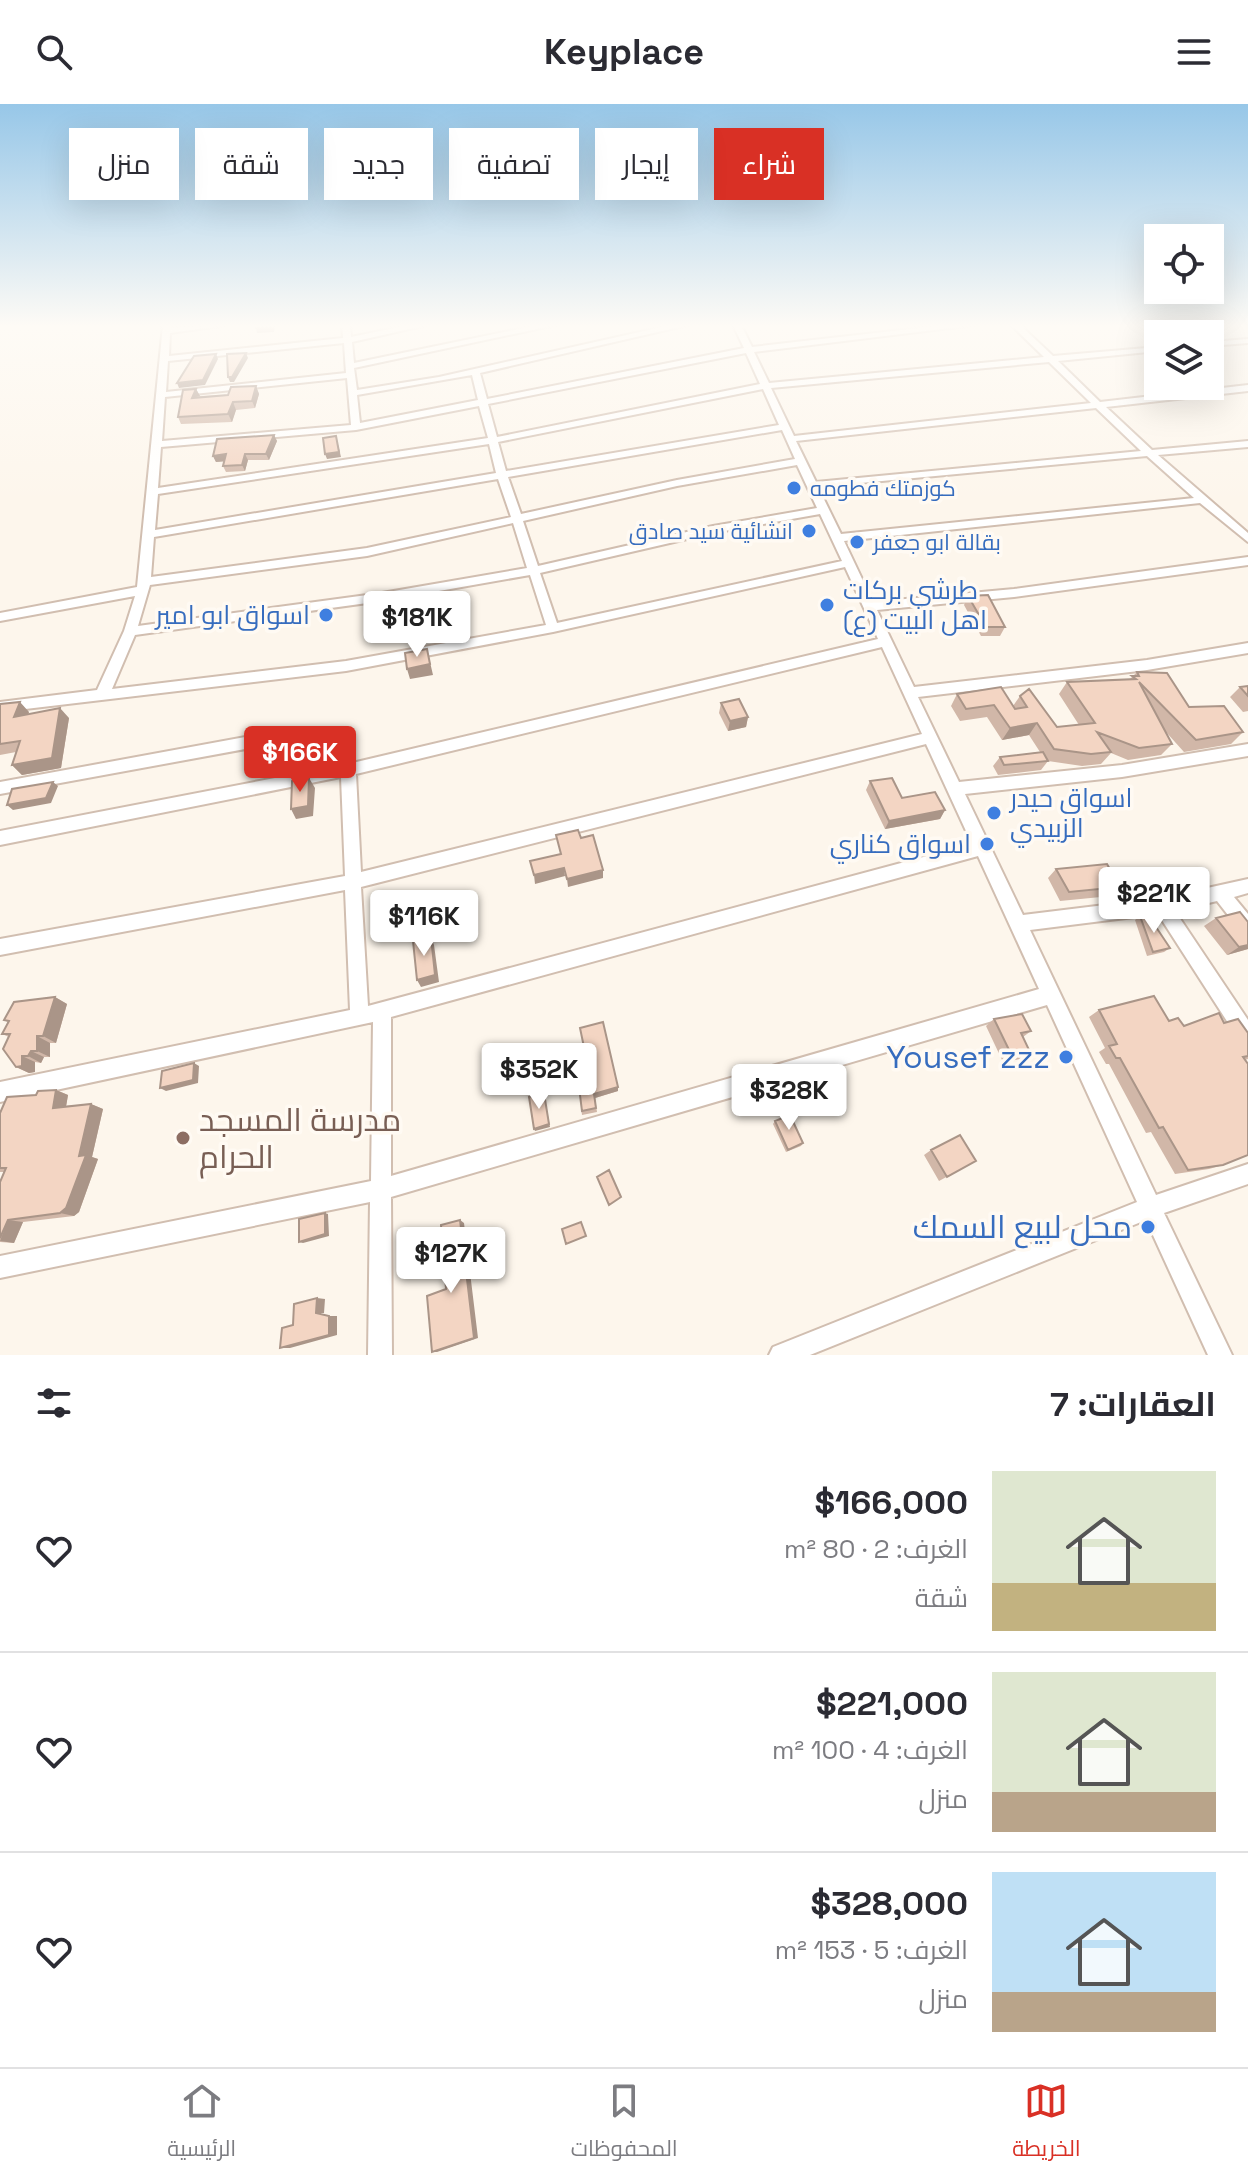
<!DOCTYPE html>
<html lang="ar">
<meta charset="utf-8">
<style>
body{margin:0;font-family:"Space Grotesk",Cairo,sans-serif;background:#f7f7f7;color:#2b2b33;direction:rtl;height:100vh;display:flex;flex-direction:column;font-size:30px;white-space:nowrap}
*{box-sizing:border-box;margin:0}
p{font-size:26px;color:#7c7c81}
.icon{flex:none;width:44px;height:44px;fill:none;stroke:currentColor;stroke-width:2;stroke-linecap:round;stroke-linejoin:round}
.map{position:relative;height:1251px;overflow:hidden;direction:ltr}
.sheet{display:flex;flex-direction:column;background:#fff;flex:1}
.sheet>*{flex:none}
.guide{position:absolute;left:24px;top:24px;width:800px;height:72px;direction:rtl;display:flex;gap:16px}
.fabs{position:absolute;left:1144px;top:120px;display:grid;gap:16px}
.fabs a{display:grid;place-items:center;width:80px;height:80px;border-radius:0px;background:#fff;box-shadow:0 8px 32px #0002;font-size:40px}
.price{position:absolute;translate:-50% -68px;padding:0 18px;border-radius:8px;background:#fff;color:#222;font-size:26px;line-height:52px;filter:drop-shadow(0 2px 4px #0008)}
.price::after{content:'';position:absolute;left:50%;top:48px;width:24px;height:18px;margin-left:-12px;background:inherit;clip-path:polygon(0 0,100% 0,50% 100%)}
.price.selected{background:#d93025;color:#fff}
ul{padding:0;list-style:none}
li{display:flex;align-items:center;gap:24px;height:200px;padding:0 32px}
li+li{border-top:2px solid #e1e1e2}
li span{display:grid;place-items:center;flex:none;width:224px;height:160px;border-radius:0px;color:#555}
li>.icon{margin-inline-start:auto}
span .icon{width:96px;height:96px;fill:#fffc;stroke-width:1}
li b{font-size:34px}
h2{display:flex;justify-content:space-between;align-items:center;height:96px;padding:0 32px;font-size:34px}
.chip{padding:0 28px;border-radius:0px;background:#fff;box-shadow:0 8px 32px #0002;font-size:28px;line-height:72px}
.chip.selected{background:#d93025;color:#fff}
header{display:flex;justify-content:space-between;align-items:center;height:104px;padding:0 32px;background:#fff;font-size:36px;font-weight:800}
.tab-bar{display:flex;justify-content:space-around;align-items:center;height:112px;border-top:2px solid #e1e1e2;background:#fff;font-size:22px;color:#7c7c81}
.tab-bar a{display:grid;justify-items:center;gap:4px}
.tab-bar .selected{color:#d93025}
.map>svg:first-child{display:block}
</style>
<header><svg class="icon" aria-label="menu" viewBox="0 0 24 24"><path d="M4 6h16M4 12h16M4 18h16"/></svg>Keyplace<svg class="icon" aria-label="search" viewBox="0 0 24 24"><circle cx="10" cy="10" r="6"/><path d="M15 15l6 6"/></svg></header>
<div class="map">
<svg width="1248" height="1251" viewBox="0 0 1248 1251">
<rect width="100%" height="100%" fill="#fdf6ec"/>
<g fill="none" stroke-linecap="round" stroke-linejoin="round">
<!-- street casing -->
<g stroke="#d1beb0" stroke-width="4">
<path id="street" d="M163,221h8v3l56,-3 -57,8 -1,23 174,-18 -1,-13h8l1,12 58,-12h18l-75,17 2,21 184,-38h18l-202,43 3,22 82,-13 232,-52h17l-208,48 7,26 257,-51 -11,-23h8l11,22 194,-22h29l-221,27 15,31 275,-26 -33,-32h9l33,31 105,-9v4l-100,10 42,41 148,-17v6l-142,16 46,43 96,-9v6l-90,8 90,78v9l-48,-39 -356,38 29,61 141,-13 234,-32v8l-234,32 -137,13 37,77 233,-27 101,-17v10l-101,17 -229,27 41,85 163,-17 126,-21v12l-126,21 -157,17 58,121 139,-17 86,-19v14l-14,4 14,17v21l-6,-2 -25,-32 -42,10 73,109v25l-7,-2 -83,-129 -128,16 126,265 92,-31v20l-84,29 68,142h-24l-62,-135 -336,135h-41l4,-8 364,-145 -90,-197 -656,192 1,158h-24l2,-153 -370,76v-22l371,-75 2,-159 -373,80v-20l350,-72 -5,-120 -345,65v-16l345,-63 -4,-99 -341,68v-14l348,-67 530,-125 -33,-72 -292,65 -207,39 -346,41v-10l97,-12 27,-59 11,-35 -135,25v-8l137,-26zM344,239l2,30 -180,19 2,-31zM746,249l14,31 -263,53 -9,-33zM1049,258l42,41 -297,33 -23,-48zM472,271l6,25 -118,23 -3,-28zM347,274l4,47 -189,16 3,-44zM763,285l16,36 -273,46 -8,-29zM479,302l9,32 -330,50 3,-41 195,-17zM1096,304l45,43 -325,31 -20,-41zM782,326l13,29 -118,21 -156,34 -13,-37zM489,340l7,29 -341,57 3,-36zM1147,352l47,42 -353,36 -23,-47zM797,361l20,43 -104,18 -175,40 -15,-45 154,-35zM498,375l13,38 -144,31 -216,29 3,-40zM820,410l22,47 -285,62 -17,-50 173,-40zM513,419l14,45 -145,25 -244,33 12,-41 217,-29zM530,471l16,50 -200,36 -234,28 23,-54 247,-34zM882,543l40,87 -561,138 -5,-98zM926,640l46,100 -604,162 -7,-119zM978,752l61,133 -648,187v-159z
M1248,235v4l-38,3v-4z
M262,630l5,2 2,4 -2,4 -5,2 -262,48v-12z"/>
</g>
<!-- street -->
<use href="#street" fill="#fff" fill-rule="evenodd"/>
</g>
<!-- wall -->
<path fill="#d1b7a8" d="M256,282l3,8 -4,14 -19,2 -4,12 -51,2 -3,-7 18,-28 4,7 28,-1z
M274,331l3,6 -8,19h-21l-3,11 -19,1 -3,-6 1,-5 -8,1 -3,-6z
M968,492l37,31 -5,9h-19l-17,-31z
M1137,568l52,35 54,25 -12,12 -47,8 -18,-20 6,12 -11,11 -33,5 -17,-7 -10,11 -19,2 -34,-5 -7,9 -43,5 -5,-9 7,-9 40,-5 -11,-17 -27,5 -15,-23 -27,4 -9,-15 6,-12 56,12 7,-10 37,31 22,-2 -20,-31 8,-12 63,-3z
M1248,582v25l-5,1 -13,-15 10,-10z
M721,599l27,14 -2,10 -18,4 -9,-18z
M0,600l29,8 -1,2 41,4 -8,50 -39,7 -10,-10 4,-13 -16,3z
M870,677l32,17 43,12 -5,9 -55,10 -19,-39z
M1056,765l64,18 -9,9 -51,5 -12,-23z
M1140,812l30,32 -6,4 -17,4 -12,-36z
M1216,814l32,31 -21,6 -23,-29z
M55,893l12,7 -11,39h-6v14h-6l-3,6 -6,-1v10l-6,1 -13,-6 -7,-30 -7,-3 6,-12 -4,-2z
M1099,906l70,11 15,5 40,-3 24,10v26l-3,1 -22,105 -14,4 -34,5 -24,-42 -5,1 -37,-69h-3l-7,-12 6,-4 -16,-31z
M994,915l37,12 -8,6 7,15 -9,7 -18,3 -17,-36z
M578,975l40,12 -23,7 2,14 -15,3z
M56,986l12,5 -2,11 25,-2 12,5 -11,48 6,2 -19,53 -5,4 -51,6 -9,21 -14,-1v-60l4,-10h-4v-59l36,-18z
M775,1017l28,22 -2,3 -15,6 -13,-28z
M931,1046l45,11 -37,20 -15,-26z"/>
<!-- shaded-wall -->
<path fill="#aa9588" d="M275,221l-1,7 -17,1 -1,-5z
M246,249l2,5 -14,24h-4l-2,-5z
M216,250l2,5 -13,26 -26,3 -2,-5z
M256,282l3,8 -4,14 -3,-7z
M196,285l4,7 -8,2z
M233,298l3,8 -4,12 -4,-8z
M274,331l3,6 -8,19 -3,-6z
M336,332l5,21 -14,2 -2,-5z
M226,350l3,7 -13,1 -3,-6z
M245,350l3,6 -3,11 -3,-6z
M427,545l6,26 -23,4 -3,-10z
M20,598l9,10 -6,15 -9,-10z
M60,604l9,10 -8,50 -39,7 -10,-10z
M748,613l-2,10 -18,4 2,-10z
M1037,619l-8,12 -27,5 8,-12z
M309,674l6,10 -2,28 -17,3 -5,-10z
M53,678l5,4 -7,17 -38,7 -6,-5z
M945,706l-5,9 -55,10 4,-8z
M564,764l1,8 -30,8 -1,-9z
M603,766v8l-35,9 -1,-8z
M431,833l3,8 5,37 -18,5 -4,-7z
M1248,841v4l-21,6 12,-8z
M55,893l12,7 -11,39 -13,-7z
M37,932l13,7v14l-13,-6z
M31,947l13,6 -3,6 -13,-7z
M22,952l13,6v10l-6,1 -13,-6z
M194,959l5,3 -1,17 -32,8 -6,-3z
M618,983v4l-23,7 -1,-4z
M56,986l12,5 -3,18 -12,-5z
M544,989l6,34 -15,4 -1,-2z
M91,1000l12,5 -11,48 6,2 -19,53 -5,4 -14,-3 19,-57z
M325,1109l3,1 1,22 -26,7 -4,-1z
M8,1116l15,2 -9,21 -14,-2z
M460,1116l4,3 14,115 -41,14h-5l42,-14z
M317,1194l8,1 -1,14h-8z
M329,1212h8v19l-47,13h-10z"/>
<!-- building -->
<path fill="#f3d5c3" stroke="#aa9588" stroke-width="2" d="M256,221h16v2l-16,1z
M246,249l-14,24h-4l-1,-23z
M216,250l-13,26 -26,3 17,-27z
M256,282l-4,15 -19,1 -5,12 -50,3 5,-27 13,-1 -4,9 36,-3 3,-8z
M274,331l-8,19h-21l-3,11 -19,1 3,-12 -13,2 4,-17z
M336,332l3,16 -14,2 -2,-16z
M988,491l17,32h-19l-18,-31z
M427,545l3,15 -23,5 -2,-16z
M1137,568l30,1 22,34 35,-1 19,26 -47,8 -57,-58 33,62 -33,4 -42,-16 14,20 -20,2 -37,-5 -17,-26 -27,5 -16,-23 -28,4 -9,-15 44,-7 14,22 12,-2 -7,-11 9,-7 28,38 38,-4 -28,-41 69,-3 -4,-3h7z
M1248,582v10l-8,-9z
M739,595l9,18 -18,4 -9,-18z
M20,598l-6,15 46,-9 -8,50 -40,7 8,-24 -20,3v-40z
M1043,648l5,9 -44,4 -4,-8z
M309,674l-1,28 -17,3 1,-28z
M892,674l10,20 33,-6 10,18 -56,11 -19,-40z
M53,678l-7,16 -39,7 5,-16z
M578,726l3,8 12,-3 10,35 -36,9 -3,-11 -30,7 -4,-14 31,-7 -5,-19z
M1107,760l13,23 -51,5 -13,-23z
M1240,808l8,10v23l-9,2 -23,-29z
M1148,811l22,33 -17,4 -13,-36z
M431,833l4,38 -18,5 -4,-39z
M1154,892l15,25 9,-3 6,8 35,-13 5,10 14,-4 10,14v23l-5,1 5,7v91l-25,10 -35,5 -25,-43 -4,1 -39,-70h-4l-7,-12 8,-2 -18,-34z
M55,893l-12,39h-6v15h-6l-3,5h-6v10l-6,1 -13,-18 7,-15h-8l7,-13 -5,-1 10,-18z
M1022,910l9,17 -10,2 9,19 -18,4 -18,-37z
M603,918l15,65 -24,7 2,14 -14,3 -4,-32 12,-3 -10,-48z
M194,959l-1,17 -33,8 2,-17z
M56,986l-3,18 38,-4 -12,52 7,-1 -20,53 -6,5 -52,7 -8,18v-56l6,-14h-6v-55l7,-16 29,-2 2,-4z
M544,989l5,31 -15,5 -5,-32z
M790,1011l13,28 -15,7 -13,-29z
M960,1031l16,26 -29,16 -16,-27z
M609,1066l12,27 -12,8 -12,-28z
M325,1109v21l-26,8v-23z
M460,1116l14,118 -42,14 -5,-56 19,-7 -5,-64z
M581,1118l5,14 -20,8 -4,-15z
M317,1194l-1,15 13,3v19l-49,13 2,-20 11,-3 1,-21z"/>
<!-- sky -->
<linearGradient id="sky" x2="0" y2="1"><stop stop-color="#97c7e8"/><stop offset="0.56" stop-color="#fefbf6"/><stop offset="1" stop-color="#fefbf6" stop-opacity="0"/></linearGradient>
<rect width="1248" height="397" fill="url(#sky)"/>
<!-- markers -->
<g fill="#3f7fe0" stroke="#fffaf3" stroke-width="3">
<circle cx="794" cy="384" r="8"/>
<circle cx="809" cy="427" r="8"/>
<circle cx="857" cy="438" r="8"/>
<circle cx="827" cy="501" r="8"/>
<circle cx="326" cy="511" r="8"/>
<circle cx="994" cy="709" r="8"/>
<circle cx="987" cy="740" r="8"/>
<circle cx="1066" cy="953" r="8"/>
<circle cx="1148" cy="1123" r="8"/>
</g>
<circle fill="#8d6e63" stroke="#fffaf3" stroke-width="3" cx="183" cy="1034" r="8"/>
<g text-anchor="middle" stroke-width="7" stroke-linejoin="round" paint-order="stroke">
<!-- far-shop labels -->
<g font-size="22" fill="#366cbe" stroke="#fffaf3" text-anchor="start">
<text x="810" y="392">كوزمتك فطومه</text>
<text x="793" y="435" text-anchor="end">انشائية سيد صادق</text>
<text x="873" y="446">بقالة ابو جعفر</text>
</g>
<!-- shop labels -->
<g font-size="26" fill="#366cbe" stroke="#fffaf3" text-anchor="start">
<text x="843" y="495">طرشي بركات<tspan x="843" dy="30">اهل البيت (ع)</tspan></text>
<text x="310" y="520" text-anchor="end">اسواق ابو امير</text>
<text x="1010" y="703">اسواق حيدر<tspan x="1010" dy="30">الزبيدي</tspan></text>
<text x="971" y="749" text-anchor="end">اسواق كناري</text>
</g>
<!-- near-shop labels -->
<g font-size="32" fill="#366cbe" stroke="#fffaf3" text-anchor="end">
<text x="1050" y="964">Yousef zzz</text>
<text x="1132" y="1134">محل لبيع السمك</text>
</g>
<!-- near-education labels -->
<g font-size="32" fill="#785e54" stroke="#fffaf3" text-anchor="start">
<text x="199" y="1027">مدرسة المسجد<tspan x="199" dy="37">الحرام</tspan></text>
</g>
</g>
</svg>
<div class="fabs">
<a><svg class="icon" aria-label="locate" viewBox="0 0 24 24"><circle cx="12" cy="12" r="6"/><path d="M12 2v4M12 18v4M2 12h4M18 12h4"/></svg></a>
<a><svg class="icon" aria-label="layers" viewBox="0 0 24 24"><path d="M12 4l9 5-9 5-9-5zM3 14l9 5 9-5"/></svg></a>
</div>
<b class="price" style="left:417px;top:555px">$181K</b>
<b class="price selected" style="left:300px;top:690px">$166K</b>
<b class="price" style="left:1154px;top:831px">$221K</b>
<b class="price" style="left:424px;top:854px">$116K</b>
<b class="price" style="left:539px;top:1007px">$352K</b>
<b class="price" style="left:789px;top:1028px">$328K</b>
<b class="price" style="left:451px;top:1191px">$127K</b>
<div class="guide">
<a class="chip selected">شراء</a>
<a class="chip">إيجار</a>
<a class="chip">تصفية</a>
<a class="chip">جديد</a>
<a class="chip">شقة</a>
<a class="chip">منزل</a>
</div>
</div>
<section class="sheet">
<h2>العقارات: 7<svg class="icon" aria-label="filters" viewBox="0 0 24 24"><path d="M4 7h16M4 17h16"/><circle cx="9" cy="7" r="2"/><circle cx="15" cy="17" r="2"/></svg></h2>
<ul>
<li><span style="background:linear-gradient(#dfe7d0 70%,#c2b280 0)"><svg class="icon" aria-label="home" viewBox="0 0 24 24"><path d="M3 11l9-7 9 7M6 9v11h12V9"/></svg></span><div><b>$166,000</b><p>الغرف: 2 · 80 m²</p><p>شقة</p></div><svg class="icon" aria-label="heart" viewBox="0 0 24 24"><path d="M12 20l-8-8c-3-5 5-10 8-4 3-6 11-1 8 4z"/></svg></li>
<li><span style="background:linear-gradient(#dfe7d0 75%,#b9a48a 0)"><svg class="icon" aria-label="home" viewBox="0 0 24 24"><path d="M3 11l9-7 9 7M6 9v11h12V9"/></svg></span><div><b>$221,000</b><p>الغرف: 4 · 100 m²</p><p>منزل</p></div><svg class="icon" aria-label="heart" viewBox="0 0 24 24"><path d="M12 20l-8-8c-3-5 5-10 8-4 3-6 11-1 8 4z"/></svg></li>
<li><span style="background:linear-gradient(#bfe0f5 75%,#b9a48a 0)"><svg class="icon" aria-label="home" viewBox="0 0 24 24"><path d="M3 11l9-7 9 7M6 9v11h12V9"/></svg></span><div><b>$328,000</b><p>الغرف: 5 · 153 m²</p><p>منزل</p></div><svg class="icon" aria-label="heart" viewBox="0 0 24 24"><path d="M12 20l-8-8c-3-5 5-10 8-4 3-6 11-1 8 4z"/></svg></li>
</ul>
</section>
<nav class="tab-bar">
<a class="selected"><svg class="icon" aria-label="map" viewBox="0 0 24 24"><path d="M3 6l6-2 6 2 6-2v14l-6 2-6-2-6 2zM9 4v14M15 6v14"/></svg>الخريطة</a>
<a><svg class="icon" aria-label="saved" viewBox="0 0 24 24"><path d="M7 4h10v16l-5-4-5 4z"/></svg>المحفوظات</a>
<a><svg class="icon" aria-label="home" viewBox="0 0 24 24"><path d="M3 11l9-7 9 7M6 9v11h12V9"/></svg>الرئيسية</a>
</nav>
